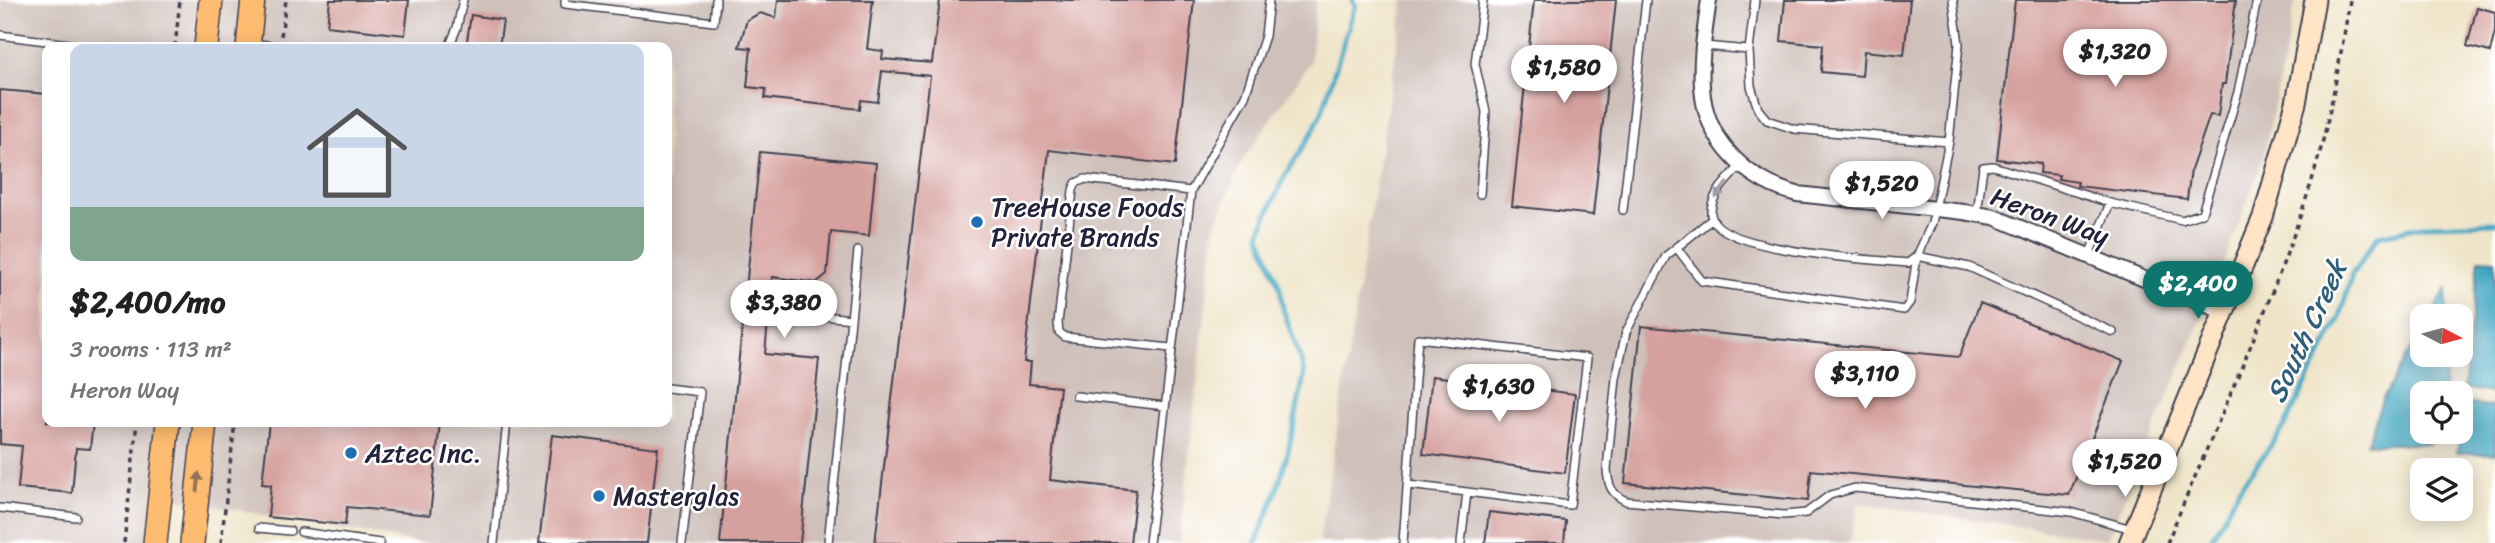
<!DOCTYPE html>
<meta charset="utf-8">
<style>
body{margin:0;font-family:Sriracha,sans-serif;background:#f6f6f6;color:#202124;height:100vh;display:flex;flex-direction:column;font-size:26px;white-space:nowrap}
*{box-sizing:border-box;margin:0}
p{font-size:23px;color:#757577}
.icon{flex:none;width:38px;height:38px;fill:none;stroke:currentColor;stroke-width:2;stroke-linecap:round;stroke-linejoin:round}
.map{position:relative;flex:1;overflow:hidden}
.sheet{position:absolute;left:42px;top:42px;width:630px;height:385px;display:flex;flex-direction:column;background:#fff;border-radius:14px;box-shadow:0 4px 18px #0003}
.sheet>*{flex:none}
.needle{width:46px;rotate:96deg}
.buttons{position:absolute;left:2410px;top:304px;display:grid;gap:14px}
.buttons a{display:grid;place-items:center;width:63px;height:63px;border-radius:14px;background:#fff;box-shadow:0 4px 18px #0003;font-size:35px}
.price{position:absolute;translate:-50% -60px;padding:0 16px;border-radius:24px;background:#fff;color:#222;font-size:23px;line-height:46px;filter:drop-shadow(0 2px 4px #0008)}
.price::after{content:'';position:absolute;left:50%;top:42px;width:21px;height:16px;margin-left:-10px;background:inherit;clip-path:polygon(0 0,100% 0,50% 100%)}
.price.active{background:#0f766e;color:#fff}
ul{padding:0;list-style:none}
li{display:grid;align-content:center;gap:14px;height:371px;padding:0 28px}
li span{display:grid;place-items:center;height:217px;border-radius:14px;color:#555}
li>.icon{margin-inline-start:auto}
span .icon{width:126px;height:126px;fill:#fffc;stroke-width:1}
li b{font-size:30px}
.map>svg:first-child{display:block}
</style>
<div class="map">
<svg width="2495" height="543" viewBox="0 0 2495 543">
<rect width="100%" height="100%" fill="#fff"/>
<filter id="ink" filterUnits="userSpaceOnUse"><feTurbulence type="fractalNoise" baseFrequency=".0143" numOctaves="2"/><feDisplacementMap in="SourceGraphic" scale="14" xChannelSelector="R" yChannelSelector="G"/><feConvolveMatrix kernelMatrix="1 2 1 2 8 2 1 2 1" color-interpolation-filters="sRGB"/></filter>
<filter id="wash" filterUnits="userSpaceOnUse"><feTurbulence type="fractalNoise" baseFrequency=".00686" numOctaves="4" result="noise"/><feDisplacementMap in="SourceGraphic" scale="28" xChannelSelector="R" yChannelSelector="G"/><feGaussianBlur stdDeviation="1.57" result="paint"/><feColorMatrix in="noise" values="0 0 0 0 0 0 0 0 0 0 0 0 0 0 0 0 0 1.4 0 .05"/><feComposite in="paint" operator="in"/></filter>
<g filter="url(#wash)">
<rect width="100%" height="100%" fill="#efe4c8"/>
<!-- industrial -->
<path fill="#cfc0ba" fill-rule="evenodd" d="M0,0h1316l-6,63 -69,100 -26,62 -36,318h-758l-268,-48 -6,48h-147zM47,47h620v375h-620z
M1404,0h892l-33,159 -46,123 -110,257 -249,-36 -8,40h-531z"/>
<!-- water -->
<path fill="#43a7c3" stroke="#32647f" stroke-width="2" d="M2479,259l16,1v134l-31,-6z
M2447,287l-1,30h-16z
M2422,330v25h23l-1,39h-22v38h16l-9,12h-62l15,-44z
M2465,403l30,4v47l-38,-1z"/>
<g fill="none" stroke-linecap="round" stroke-linejoin="round">
<!-- stream -->
<path stroke="#43a7c3" stroke-width="5" d="M1256,543l21,-53 11,-38 16,-76 -2,-12 -19,-55 -3,-21 -20,-53 5,-16 18,-40 29,-46 10,-21 33,-107 -3,-5
M2209,543l32,-57 42,-57 57,-112 12,-43 26,-38 51,-11 66,-2"/>
</g>
<g id="blocks">
<!-- building -->
<path fill="#d5a09d" d="M330,0h79l-4,35 -78,-9z
M778,0h95l-6,49 16,2 -1,8 50,4 8,-63h254l-19,165 -126,-15 -25,212h7l-2,22 31,3 -10,93 86,10 -6,53h-255l55,-467 -48,-5 -4,31 -17,-2 -1,9 -95,-11 1,-9 -19,-2 4,-39 -12,-1 8,-27 13,-7 16,5z
M1534,0h82l-23,215 -81,-9z
M1785,0h125l-6,55 -40,-4 -2,25 -41,-4 2,-27 -42,-4z
M2015,0h221l-11,84h-3l-4,32 -8,-1 -19,55 -4,29 -110,-13 1,-4 -20,-3 1,-4 -19,-2 1,-9 -44,-5z
M2477,7l18,5v20l-5,20 -23,-6z
M471,15l32,5 -4,27h-33z
M0,90l47,4v328h46l-3,27 -14,-1 -4,45 -54,-5 4,-42 -22,-2z
M760,152l116,11 -7,73 -38,-4 -4,42 -11,9 -44,-6 -7,77 54,5 -19,184h-80z
M1980,303l143,58 -54,134 -258,-25 -3,31 -183,-18 16,-157 318,31z
M1432,376l143,18 -10,79 -142,-19z
M269,422h171l-10,93 -83,-8 -2,18 -77,-8 3,-32 -9,-1z
M552,435l106,13 -11,95h-108z
M1489,512l77,9 -2,22h-79z"/>
</g>
</g>
<g filter="url(#ink)">
<use href="#blocks" fill-opacity="0" stroke="#413f50" stroke-width="2"/>
<g fill="none" stroke-linecap="round" stroke-linejoin="round">
<!-- lane casing -->
<g stroke="#413f50" stroke-width="10">
<path id="lane" d="M565,0v4l149,18 2,-22
M0,35l91,12
M250,43l34,4
M1704,46l45,4 6,-50
M449,47l8,-19 6,-28
M1949,142l10,-98 -6,-44
M1741,165c-12,14 -31,29 -30,49 4,37 154,45 186,48l11,1 9,-7 52,11 144,65
M1480,194l6,-82 -11,-48 8,-64
M1623,210l23,-210
M1977,214l6,-47 10,-1 117,37
M1712,219l-46,37 -40,76 -10,46 -9,91c1,16 4,25 19,32l158,14 22,-2 24,-18 25,-7 216,24 61,17
M1676,247l26,34 202,29 6,-8 7,-46 15,-33 17,-81 -155,-13 -27,-9 -9,-11 -7,-23 -2,-36
M2089,255l21,-52 72,17 20,-7 36,-121 19,-92
M789,312l62,7
M1171,348l-106,-11 -6,-5 -1,-9 15,-133 3,-7 9,-4 106,12
M667,388l33,4 -18,151
M1076,396l89,10
M1408,485l59,7
M0,508l76,9
M259,528l31,3
M301,532l79,11
M494,543l13,-121
M828,543l30,-292
M1149,543l42,-352 54,-95 20,-60 4,-36
M1403,543l15,-205 169,20 -17,147 -103,-13 -6,51"/>
</g>
<!-- street casing -->
<g stroke="#413f50" stroke-width="18">
<path id="street" d="M1709,0c-4,29 -9,58 -7,87 3,54 45,94 95,107l167,18 30,5 230,95"/>
</g>
<!-- secondary casing -->
<g stroke="#413f50" stroke-width="23">
<path id="secondary" d="M2129,543l134,-326 33,-114 19,-103"/>
</g>
<!-- primary casing -->
<g stroke="#413f50" stroke-width="26">
<path id="primary" d="M206,47l5,-47
M248,47l5,-47
M155,543l13,-121
M192,543l13,-121"/>
</g>
<!-- path -->
<path stroke="#413f50" stroke-width="3.5" stroke-dasharray="5 5" stroke-linecap="butt" d="M281,36l5,-36
M175,47l5,-47
M124,543l13,-121
M221,543l14,-121
M2167,543c50,-121 107,-241 146,-366 17,-57 27,-118 37,-177"/>
<!-- lane -->
<use href="#lane" stroke="#fff" stroke-width="7"/>
<!-- street -->
<use href="#street" stroke="#fff" stroke-width="14"/>
<!-- secondary -->
<use href="#secondary" stroke="#ffe4c6" stroke-width="19"/>
<!-- primary -->
<use href="#primary" stroke="#febc70" stroke-width="23"/>
</g>
<!-- one-way arrows -->
<defs><path id="oneway-solid" d="M-6-.8H1V-3.2L6.5 0L1 3.2V.8H-6Z" transform="scale(1.75)"/></defs>
<use fill="#9c9ca7" href="#oneway-solid" transform="translate(1721 190) rotate(127)"/>
<use fill="#906f56" href="#oneway-solid" transform="translate(198 482) rotate(-84)"/>
</g>
<!-- markers -->
<g fill="#1f6fb2" stroke="#fff" stroke-width="2.5">
<circle cx="977" cy="222" r="7"/>
<circle cx="351" cy="453" r="7"/>
<circle cx="599" cy="496" r="7"/>
</g>
<g text-anchor="middle" stroke-width="5" stroke-linejoin="round" paint-order="stroke">
<!-- poi labels -->
<g font-size="26" fill="#22223b" stroke="#fff" text-anchor="start">
<text x="991" y="216">TreeHouse Foods<tspan x="991" dy="30">Private Brands</tspan></text>
<text x="365" y="462">Aztec Inc.</text>
<text x="613" y="505">Masterglas</text>
</g>
<!-- street labels -->
<g font-size="26" fill="#22223b" stroke="#fff">
<text transform="translate(2050 216) rotate(20)" y="9">Heron Way</text>
</g>
<!-- water labels -->
<g font-size="28" font-style="italic" fill="#315e78" stroke="#fff">
<text transform="translate(2306 331) rotate(-65)" y="10">South Creek</text>
</g>
</g>
</svg>
<div class="buttons">
<a><svg class="needle" viewBox="-14 -14 28 28"><path d="M0-13l5 13h-10z" fill="#e53935"/><path d="M0 13l5-13h-10z" fill="#757577"/></svg></a>
<a><svg class="icon" aria-label="locate" viewBox="0 0 24 24"><circle cx="12" cy="12" r="6"/><path d="M12 2v4M12 18v4M2 12h4M18 12h4"/></svg></a>
<a><svg class="icon" aria-label="layers" viewBox="0 0 24 24"><path d="M12 4l9 5-9 5-9-5zM3 14l9 5 9-5"/></svg></a>
</div>
<b class="price" style="left:2115px;top:89px">$1,320</b>
<b class="price" style="left:1564px;top:105px">$1,580</b>
<b class="price" style="left:1882px;top:221px">$1,520</b>
<b class="price active" style="left:2198px;top:321px">$2,400</b>
<b class="price" style="left:784px;top:340px">$3,380</b>
<b class="price" style="left:1865px;top:411px">$3,110</b>
<b class="price" style="left:1499px;top:424px">$1,630</b>
<b class="price" style="left:2125px;top:499px">$1,520</b>
<section class="sheet">
<ul>
<li><span style="background:linear-gradient(#c9d6e8 75%,#7fa58c 0)"><svg class="icon" aria-label="home" viewBox="0 0 24 24"><path d="M3 11l9-7 9 7M6 9v11h12V9"/></svg></span><div><b>$2,400/mo</b><p>3 rooms · 113 m²</p><p>Heron Way</p></div></li>
</ul>
</section>
</div>
